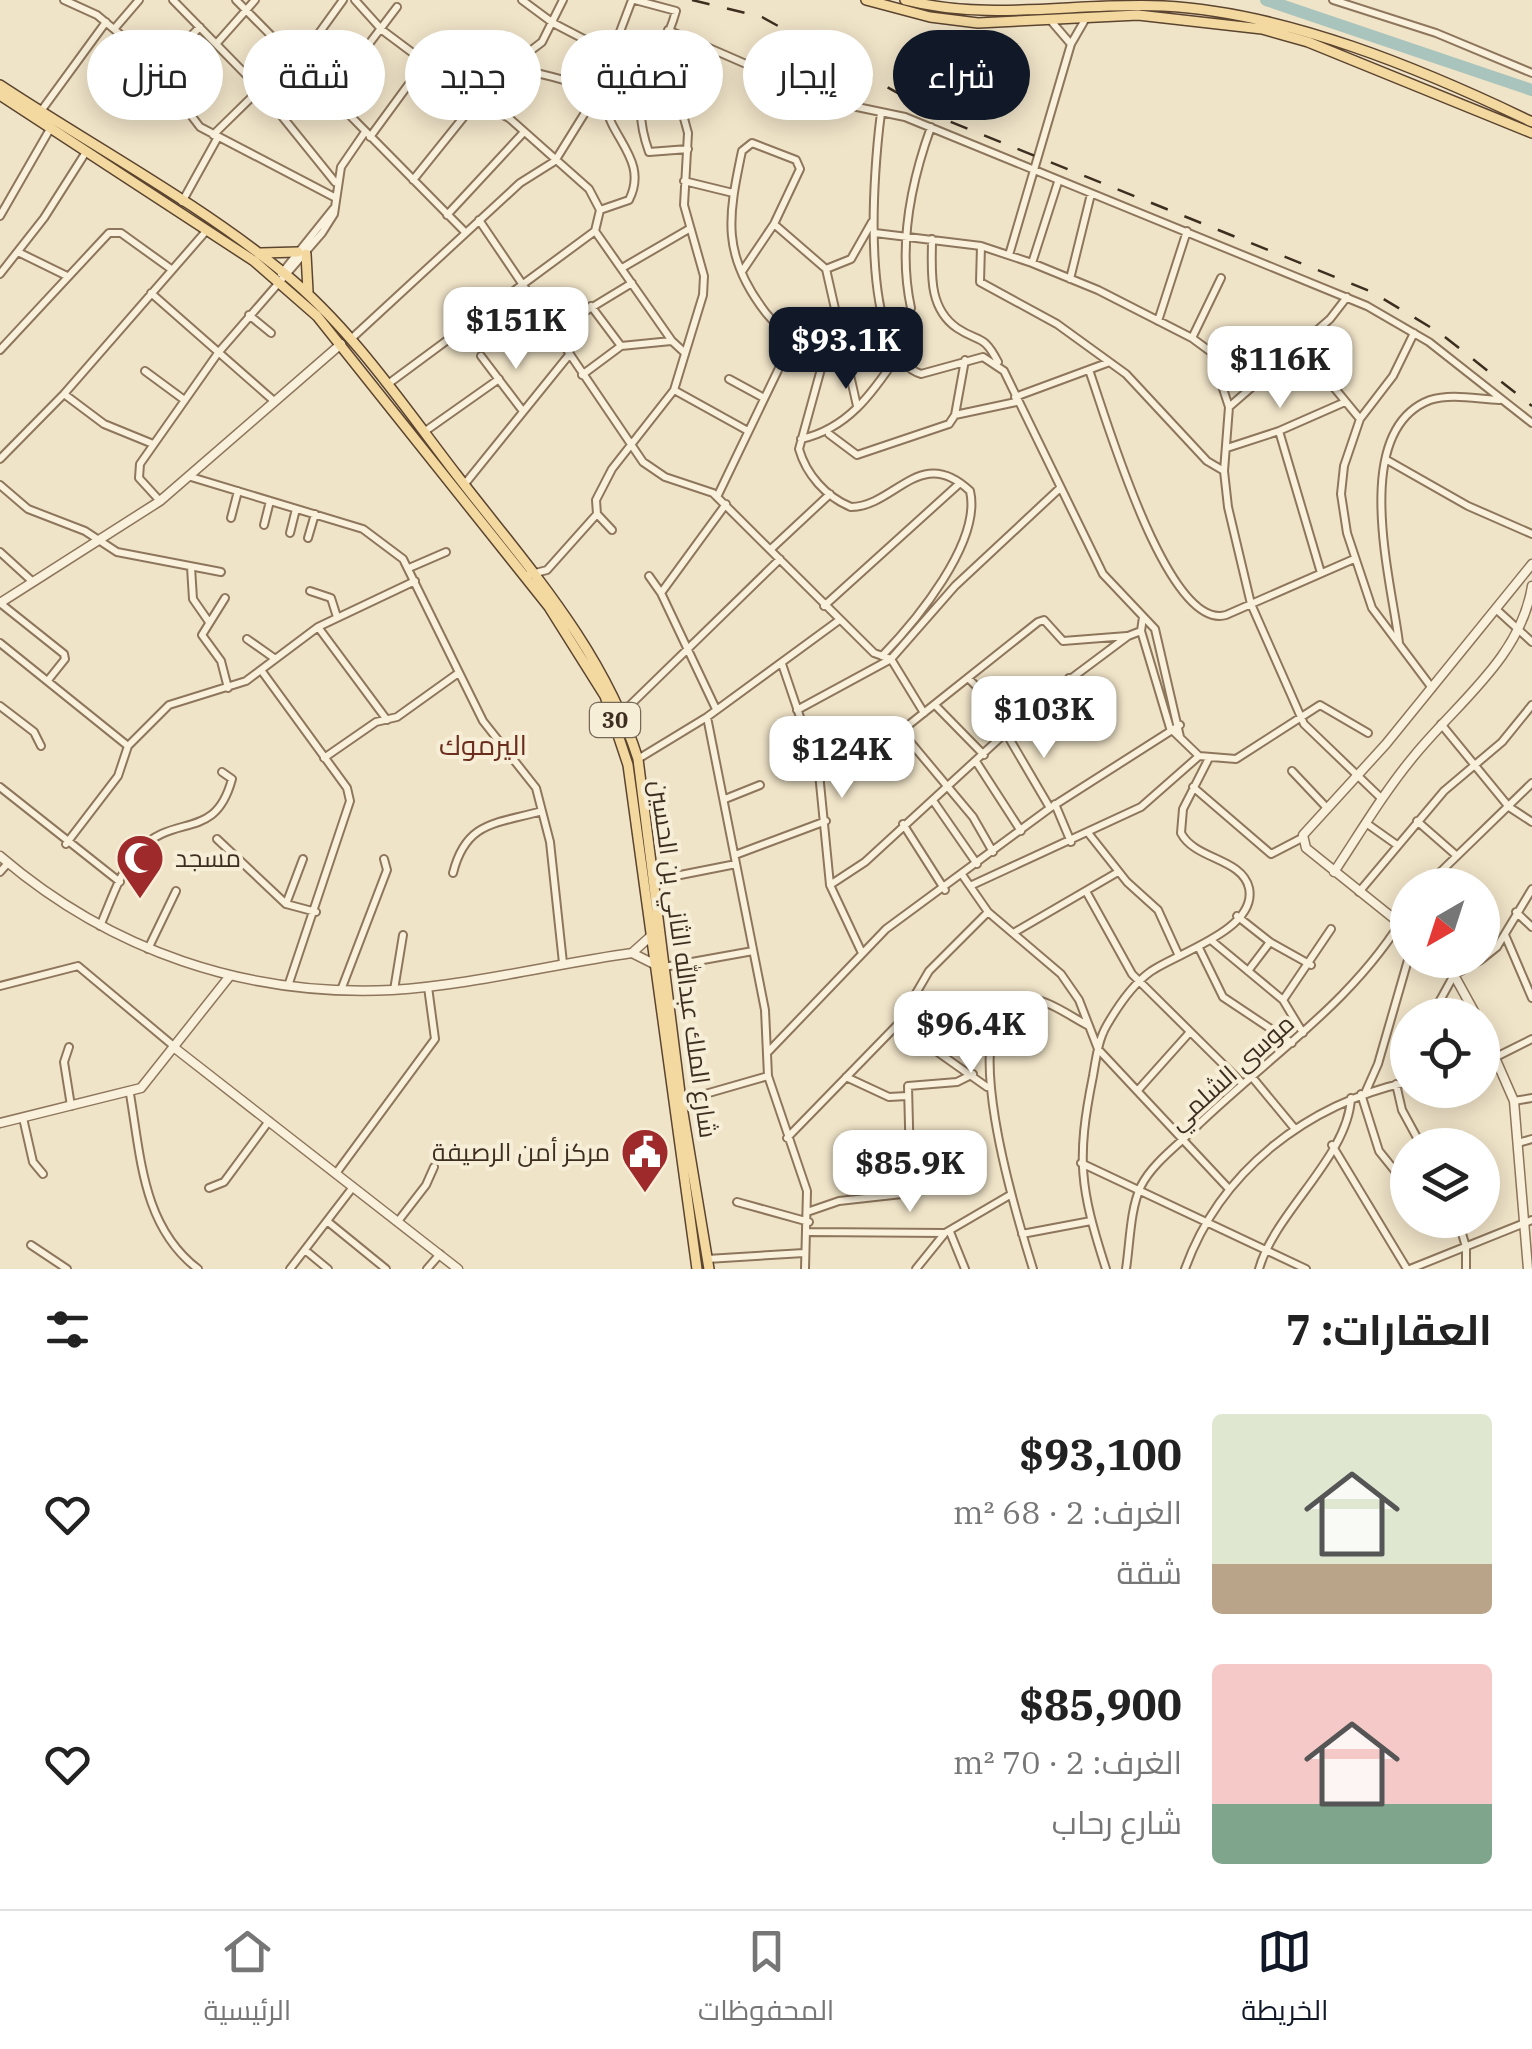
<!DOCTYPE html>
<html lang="ar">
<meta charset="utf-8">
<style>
body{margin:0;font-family:"IBM Plex Serif",Cairo,serif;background:#f6f6f6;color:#222;direction:rtl;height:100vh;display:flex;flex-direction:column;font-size:38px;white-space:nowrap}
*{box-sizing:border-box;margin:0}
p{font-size:32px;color:#767676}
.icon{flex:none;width:55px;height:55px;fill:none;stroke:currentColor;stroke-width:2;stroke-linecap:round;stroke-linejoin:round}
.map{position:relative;height:1269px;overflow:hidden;direction:ltr}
.details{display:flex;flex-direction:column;background:#fff;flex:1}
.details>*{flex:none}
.banner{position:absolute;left:30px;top:30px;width:1000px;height:90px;direction:rtl;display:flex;gap:20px}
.needle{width:65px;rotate:219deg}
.controls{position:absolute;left:1390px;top:868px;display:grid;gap:20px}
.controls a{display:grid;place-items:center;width:110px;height:110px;border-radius:50%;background:#fff;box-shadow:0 5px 25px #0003;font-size:50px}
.price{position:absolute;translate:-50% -85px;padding:0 22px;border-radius:20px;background:#fff;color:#222;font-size:32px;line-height:65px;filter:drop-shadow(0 2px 5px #0008)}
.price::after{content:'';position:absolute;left:50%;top:60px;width:30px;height:22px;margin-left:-15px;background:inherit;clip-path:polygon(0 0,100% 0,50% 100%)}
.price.active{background:#111827;color:#fff}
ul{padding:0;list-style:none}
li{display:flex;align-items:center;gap:30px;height:250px;padding:0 40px}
li span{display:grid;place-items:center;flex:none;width:280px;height:200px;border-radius:10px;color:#555}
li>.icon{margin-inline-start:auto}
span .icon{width:120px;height:120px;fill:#fffc;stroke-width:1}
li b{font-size:42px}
h2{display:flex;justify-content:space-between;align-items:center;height:120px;padding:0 40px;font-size:42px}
.pill{padding:0 35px;border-radius:45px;background:#fff;box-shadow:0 5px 25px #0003;font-size:35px;line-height:90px}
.pill.active{background:#111827;color:#fff}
.menu{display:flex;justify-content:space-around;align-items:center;height:140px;border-top:2px solid #e0e0e0;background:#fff;font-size:28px;color:#767676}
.menu a{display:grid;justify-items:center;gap:5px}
.menu .active{color:#111827}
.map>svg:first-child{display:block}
</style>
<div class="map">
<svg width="1532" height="1269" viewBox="0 0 1532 1269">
<rect width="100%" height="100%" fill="#f0e4c8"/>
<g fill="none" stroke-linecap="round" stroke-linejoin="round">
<!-- river -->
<path stroke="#a9c4bc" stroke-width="12" d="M1266,0l266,90"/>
<!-- minor casing -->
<g stroke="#8d765c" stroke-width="10">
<path id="minor" d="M64,0l33,15 48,40 55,72 134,70
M173,0l87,89 75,93
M236,0l229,232
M355,0l27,30 99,74 28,14 80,71 11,21 -5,21 77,110 13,12
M522,0l31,23 96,50
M635,0l41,11c-16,59 -51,74 -27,141l39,-3
M1333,0l103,33 96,40
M1052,22l18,21
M115,28l24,-28
M668,30l165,72 72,15 462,189 62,36 103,81
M217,43l38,-43
M507,66c27,8 70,12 91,32 8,7 10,19 15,28 13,25 31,44 16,74l-29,10
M157,69l43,-42
M331,94l66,-87
M270,101l73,-101
M41,111l65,-89
M881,113c-7,53 -24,240 40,261l62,-17 21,14 99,203 52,55 25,108
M213,135l47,-46
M370,137l55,-75
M413,180l82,-102 47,-36 21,-42
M684,181l49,12
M182,202l36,-65
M447,215l77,-83
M0,216l50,-87
M479,220l164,242 22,15 48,16 161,160 17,6 64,-73 104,-97
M774,224l52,45 25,-10 21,-37
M875,233l106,13 51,17 66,27 94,48 19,14 18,55 -5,64 4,36 23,97 53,120 78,75
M932,239c0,31 -5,68 25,89 22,15 26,5 41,34
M981,246l-1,36 77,42 69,50 81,87 17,10
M18,252l49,24
M1009,255l62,-211 15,-26
M1032,263l26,-81
M622,268l67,-39
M826,269l31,137
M743,270l31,-46 26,-55 -4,-9 -44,-17 -10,8c-14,66 -21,104 24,162 17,21 40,34 55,56l-22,80c7,25 27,48 52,58 45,-1 69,-63 119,-16 12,51 -55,131 -88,165
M0,274l44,-56 42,-66
M281,274l52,-65
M1070,279l21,-85
M151,293l123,108
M591,306l30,40
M911,308c-13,-60 -1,-123 20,-181
M249,315l22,18
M1158,321l29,-90
M553,331l79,-48
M1414,333l-21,43 -33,43 -16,47 -3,28 6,39 25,75 60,80
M1192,338l29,-60
M351,339l169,-156 35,-22 41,-66 36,-95
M1299,345l61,74
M0,350l109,-117h12l50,36
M481,356l41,54
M145,371l38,28
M1090,373c15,41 77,259 136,242l128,-56
M582,375l39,-29 50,-5
M729,379l35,19
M388,384l207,-153
M674,390l74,41
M64,394l40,30 49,20
M1015,397l92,-34
M1229,407l101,-88 17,-22
M955,415l61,-13
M1279,431l42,142
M424,432l75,-53
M829,434l28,21 92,-31 6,-9 10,-55
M801,439c46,-10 71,-45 97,-84
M1227,448l52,-17 66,-29
M0,459l64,-65 143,-164
M1387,460l81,46 64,28
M191,477l172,52 40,30 80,162 53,67 14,54 13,121
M0,485l28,24 57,22 32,21 104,20
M464,485l105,-130
M717,497l76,-158
M160,501l-21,-23 1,-14 78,-111 104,-120 12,-19 7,-47 24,-35
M231,518l7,-27
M264,525l6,-24
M612,530l-15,-16 -1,-14 16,-31 62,-79 29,-95 1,-19 -20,-71 4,-72 -14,-51 13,-42
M290,533l6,-24
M308,538l7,-24
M771,549l59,-55
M0,552l33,30
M191,567l2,32 16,23
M409,568l37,-16
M524,576l23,-6 50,-56
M649,576l12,17
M310,591l21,7 6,19
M225,598l-23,37 19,26 7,27
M0,603l64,51 1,5 -16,20
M824,606l136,-123
M1497,610l35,32
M1143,617l-2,14 29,97 29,28 37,3 84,-54 48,28
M318,627l69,93
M247,639l27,19
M0,643l128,103
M1399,643c-7,-60 -50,-212 31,-243 21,-7 47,-1 69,0
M782,664l37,109 11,112 31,66
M261,670l86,118 3,13 -62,185
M968,678l47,47
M1069,678l40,51
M935,705l49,50
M0,706l34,26 7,14
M716,709l-55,-116 65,-89
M797,710l94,-51 33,54
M623,712l157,-153
M707,717l58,293 3,66 39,115 -2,78
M1441,724l68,83 23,15
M901,731l72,86 20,35
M1006,733l44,75
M324,758l52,-36 21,-5 60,-43
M638,759l69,-42 131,-96
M977,763l44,68
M1292,771l35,37
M819,773l82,-42 137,-109 6,-2 19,21 64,-5
M0,787l120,95
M1193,787l78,67 31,-16
M725,799l35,-14
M934,802l43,62
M1055,804l16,38
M1417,821l40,35
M1366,823l31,22
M903,824l42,66
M1089,834l38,48 31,28 21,46
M217,839l69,65 30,8
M66,844l52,-68 10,-30 41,-41 77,-24 72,-54 97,-46
M735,855l91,-34
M0,872l8,-9
M453,873c13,-52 43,-49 89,-62
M963,876l25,36 73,62 18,26 19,49 131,140
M655,880l81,-16
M830,885l35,-23 172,-158 91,-68 13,-5
M1427,885l105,-102
M970,886l171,-79 58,-51
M1359,892l85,-101 58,-49 30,-37
M1087,893l45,81 110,109
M286,904l17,-45
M1516,912l16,15
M1237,916l33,26 41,23
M100,926c11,-25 21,-57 39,-76 37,-38 76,-8 93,-71l-10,-7
M1015,932l103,-60
M1505,935l27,63
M1212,941l71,59 20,33
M1199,948l24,49 69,46
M148,949l28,-58
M1482,959l15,-12 35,-58
M664,967l89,-16
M1248,971l22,-29
M0,986l78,-20 98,82
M341,990l46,-120 -3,-11
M394,990l9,-55
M1283,1000l48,-71
M1432,1015l22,-40 27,-15
M898,1024l89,63
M69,1047l-5,15 7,44
M768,1052l118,-123 164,-121 130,-83
M1482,1064l50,-25
M846,1077l43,20 18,-1
M1252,1077l43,52
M1396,1084l6,26 19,35
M1139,1089l51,-57
M1366,1091l12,-27 30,-104
M130,1094c11,65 13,133 68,175
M1361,1094l18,57 29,36
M681,1101l87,-25
M1514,1101l18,-3
M23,1118l10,44 10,12
M787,1138l111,-114 31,-53 59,-59
M1518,1143l14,-4
M1332,1145l75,124
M1081,1163l225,106
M337,1172l98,-133 -7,-52
M209,1188l15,-6 45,-61
M737,1202l72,20
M810,1211l29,-10 63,-7 8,-29 -2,-79 49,-4 16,-8
M399,1220l27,-35 8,-18
M1458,1220l8,27v22
M327,1221l59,48
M809,1232l136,1 65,-38
M950,1232l15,37
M1022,1234l69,-13
M31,1245l36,24
M305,1250l23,19
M707,1259l97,-6
M290,1269l63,-82
M427,1269l13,-15
M916,1269l29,-36
M1033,1269c-13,-42 -81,-255 -15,-270 24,-5 51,17 71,27
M1106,1269c-26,-81 -30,-109 -13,-193 3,-17 5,-36 14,-51 11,-19 25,-40 43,-53 24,-18 108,-42 99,-84 -7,-30 -54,-28 -68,-55l2,-24 25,-49
M1126,1269c4,-26 4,-60 15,-83 12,-24 40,-43 58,-62 73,-70 157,-124 209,-214
M1185,1269c35,-98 122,-165 223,-187
M1259,1269c16,-57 89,-112 92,-171
M1410,1269l122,-49"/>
</g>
<!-- tertiary casing -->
<g stroke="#8d765c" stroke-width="11">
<path id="tertiary" d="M0,603l160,-102 181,-157
M0,856c111,95 246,141 392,134 80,-5 161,-26 240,-37l20,-18
M1334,872c26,-39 50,-80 80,-116 43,-53 107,-99 118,-170
M1408,930l-102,-82 -3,-13 83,-91 146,-180
M632,953l24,12
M1439,960l15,15 22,40
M1482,1028l32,73 14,168
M176,1049l282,220
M0,1123l141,-35 88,-111"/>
</g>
<!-- primary casing -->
<g stroke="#5b4430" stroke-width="12">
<path id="primary" d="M866,0l64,17 48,6 160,-8 124,14 46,13 224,91
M905,0c85,22 171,2 258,6 122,6 259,63 369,116
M0,85c94,62 197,117 284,188 68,56 119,132 172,201 70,91 147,174 182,285l43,342 28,168
M0,95l254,166 63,55 232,291 56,89 23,69 69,504
M261,253l37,-1
M306,254l2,37"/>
</g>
<!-- minor -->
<use href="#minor" stroke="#faf1dc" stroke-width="6"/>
<!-- tertiary -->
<use href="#tertiary" stroke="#faf1dc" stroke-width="8"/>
<!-- primary -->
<use href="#primary" stroke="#f3d9a0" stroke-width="9"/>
<!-- rail -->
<path stroke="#3d2e20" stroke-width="2.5" stroke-dasharray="18 18" stroke-linecap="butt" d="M692,0l70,17 184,103 426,172 68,41 92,73"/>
</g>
<!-- icons -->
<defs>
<g id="mosque-pin" transform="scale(2.5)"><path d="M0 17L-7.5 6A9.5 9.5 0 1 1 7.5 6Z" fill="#9e2a2b" stroke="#f7eed8"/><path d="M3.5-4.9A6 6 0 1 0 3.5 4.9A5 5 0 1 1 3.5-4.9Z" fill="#fff"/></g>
<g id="civic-pin" transform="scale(2.5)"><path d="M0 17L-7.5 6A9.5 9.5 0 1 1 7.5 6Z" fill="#9e2a2b" stroke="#f7eed8"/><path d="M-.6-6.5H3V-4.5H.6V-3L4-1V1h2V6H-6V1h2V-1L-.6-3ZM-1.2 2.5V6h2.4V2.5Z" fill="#fff"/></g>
</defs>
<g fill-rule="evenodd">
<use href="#mosque-pin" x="140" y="858"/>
<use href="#civic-pin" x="645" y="1152"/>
</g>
<g text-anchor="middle" stroke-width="8" stroke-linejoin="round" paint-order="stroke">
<!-- shield labels -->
<rect fill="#f7eed8" stroke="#756857" stroke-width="2.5" x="590" y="703" width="50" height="34" rx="8"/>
<g font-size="22" font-weight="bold" fill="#3d2e20">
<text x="615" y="728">30</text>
</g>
<!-- poi labels -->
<g font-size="25" fill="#3d2e20" stroke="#f7eed8" text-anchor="start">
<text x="175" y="867">مسجد</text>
<text x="610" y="1161" text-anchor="end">مركز أمن الرصيفة</text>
</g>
<!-- street labels -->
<g font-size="25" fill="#3d2e20" stroke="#f7eed8">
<text transform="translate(684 959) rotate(82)" y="9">شارع الملك عبدالله الثاني بن الحسين</text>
<text transform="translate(1231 1072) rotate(-42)" y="9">موسى الشلمي</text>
</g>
<!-- neighbourhood labels -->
<g font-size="28" fill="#6b2e1e" stroke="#f7eed8">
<text x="483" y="755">اليرموك</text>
</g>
</g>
</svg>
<div class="controls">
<a><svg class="needle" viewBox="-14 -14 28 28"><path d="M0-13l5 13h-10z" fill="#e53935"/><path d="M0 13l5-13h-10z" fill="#767676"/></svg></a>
<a><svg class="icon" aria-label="locate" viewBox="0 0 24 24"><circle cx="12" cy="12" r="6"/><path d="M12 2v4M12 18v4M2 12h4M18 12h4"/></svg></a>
<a><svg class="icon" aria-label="layers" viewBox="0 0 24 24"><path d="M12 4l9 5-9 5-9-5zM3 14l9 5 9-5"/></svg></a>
</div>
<b class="price" style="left:516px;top:372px">$151K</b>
<b class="price active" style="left:846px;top:392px">$93.1K</b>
<b class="price" style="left:1280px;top:411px">$116K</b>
<b class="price" style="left:1044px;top:761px">$103K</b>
<b class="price" style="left:842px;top:801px">$124K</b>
<b class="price" style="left:971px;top:1076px">$96.4K</b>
<b class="price" style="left:910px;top:1215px">$85.9K</b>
<div class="banner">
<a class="pill active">شراء</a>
<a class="pill">إيجار</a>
<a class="pill">تصفية</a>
<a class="pill">جديد</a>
<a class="pill">شقة</a>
<a class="pill">منزل</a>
</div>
</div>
<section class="details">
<h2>العقارات: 7<svg class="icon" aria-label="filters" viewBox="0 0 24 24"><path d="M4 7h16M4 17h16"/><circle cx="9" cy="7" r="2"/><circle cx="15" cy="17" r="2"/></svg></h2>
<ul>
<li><span style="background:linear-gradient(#dfe7d0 75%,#b9a48a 0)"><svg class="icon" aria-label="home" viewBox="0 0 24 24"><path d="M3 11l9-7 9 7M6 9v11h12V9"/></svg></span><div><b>$93,100</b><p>الغرف: 2 · 68 m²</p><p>شقة</p></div><svg class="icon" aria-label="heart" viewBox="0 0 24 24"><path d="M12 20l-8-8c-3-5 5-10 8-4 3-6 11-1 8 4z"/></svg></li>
<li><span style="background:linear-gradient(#f6c9c9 70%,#7fa58c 0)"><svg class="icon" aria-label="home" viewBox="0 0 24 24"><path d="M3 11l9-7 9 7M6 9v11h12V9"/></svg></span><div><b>$85,900</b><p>الغرف: 2 · 70 m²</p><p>شارع رحاب</p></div><svg class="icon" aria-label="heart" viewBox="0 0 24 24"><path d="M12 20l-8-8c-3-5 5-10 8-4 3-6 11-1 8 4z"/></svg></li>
</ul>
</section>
<nav class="menu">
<a class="active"><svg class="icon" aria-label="map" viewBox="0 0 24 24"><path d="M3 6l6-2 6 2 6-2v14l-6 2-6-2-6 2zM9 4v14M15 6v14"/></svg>الخريطة</a>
<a><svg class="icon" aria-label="saved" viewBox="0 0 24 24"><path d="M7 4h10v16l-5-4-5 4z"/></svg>المحفوظات</a>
<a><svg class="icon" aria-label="home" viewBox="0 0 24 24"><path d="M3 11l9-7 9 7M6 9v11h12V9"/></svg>الرئيسية</a>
</nav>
